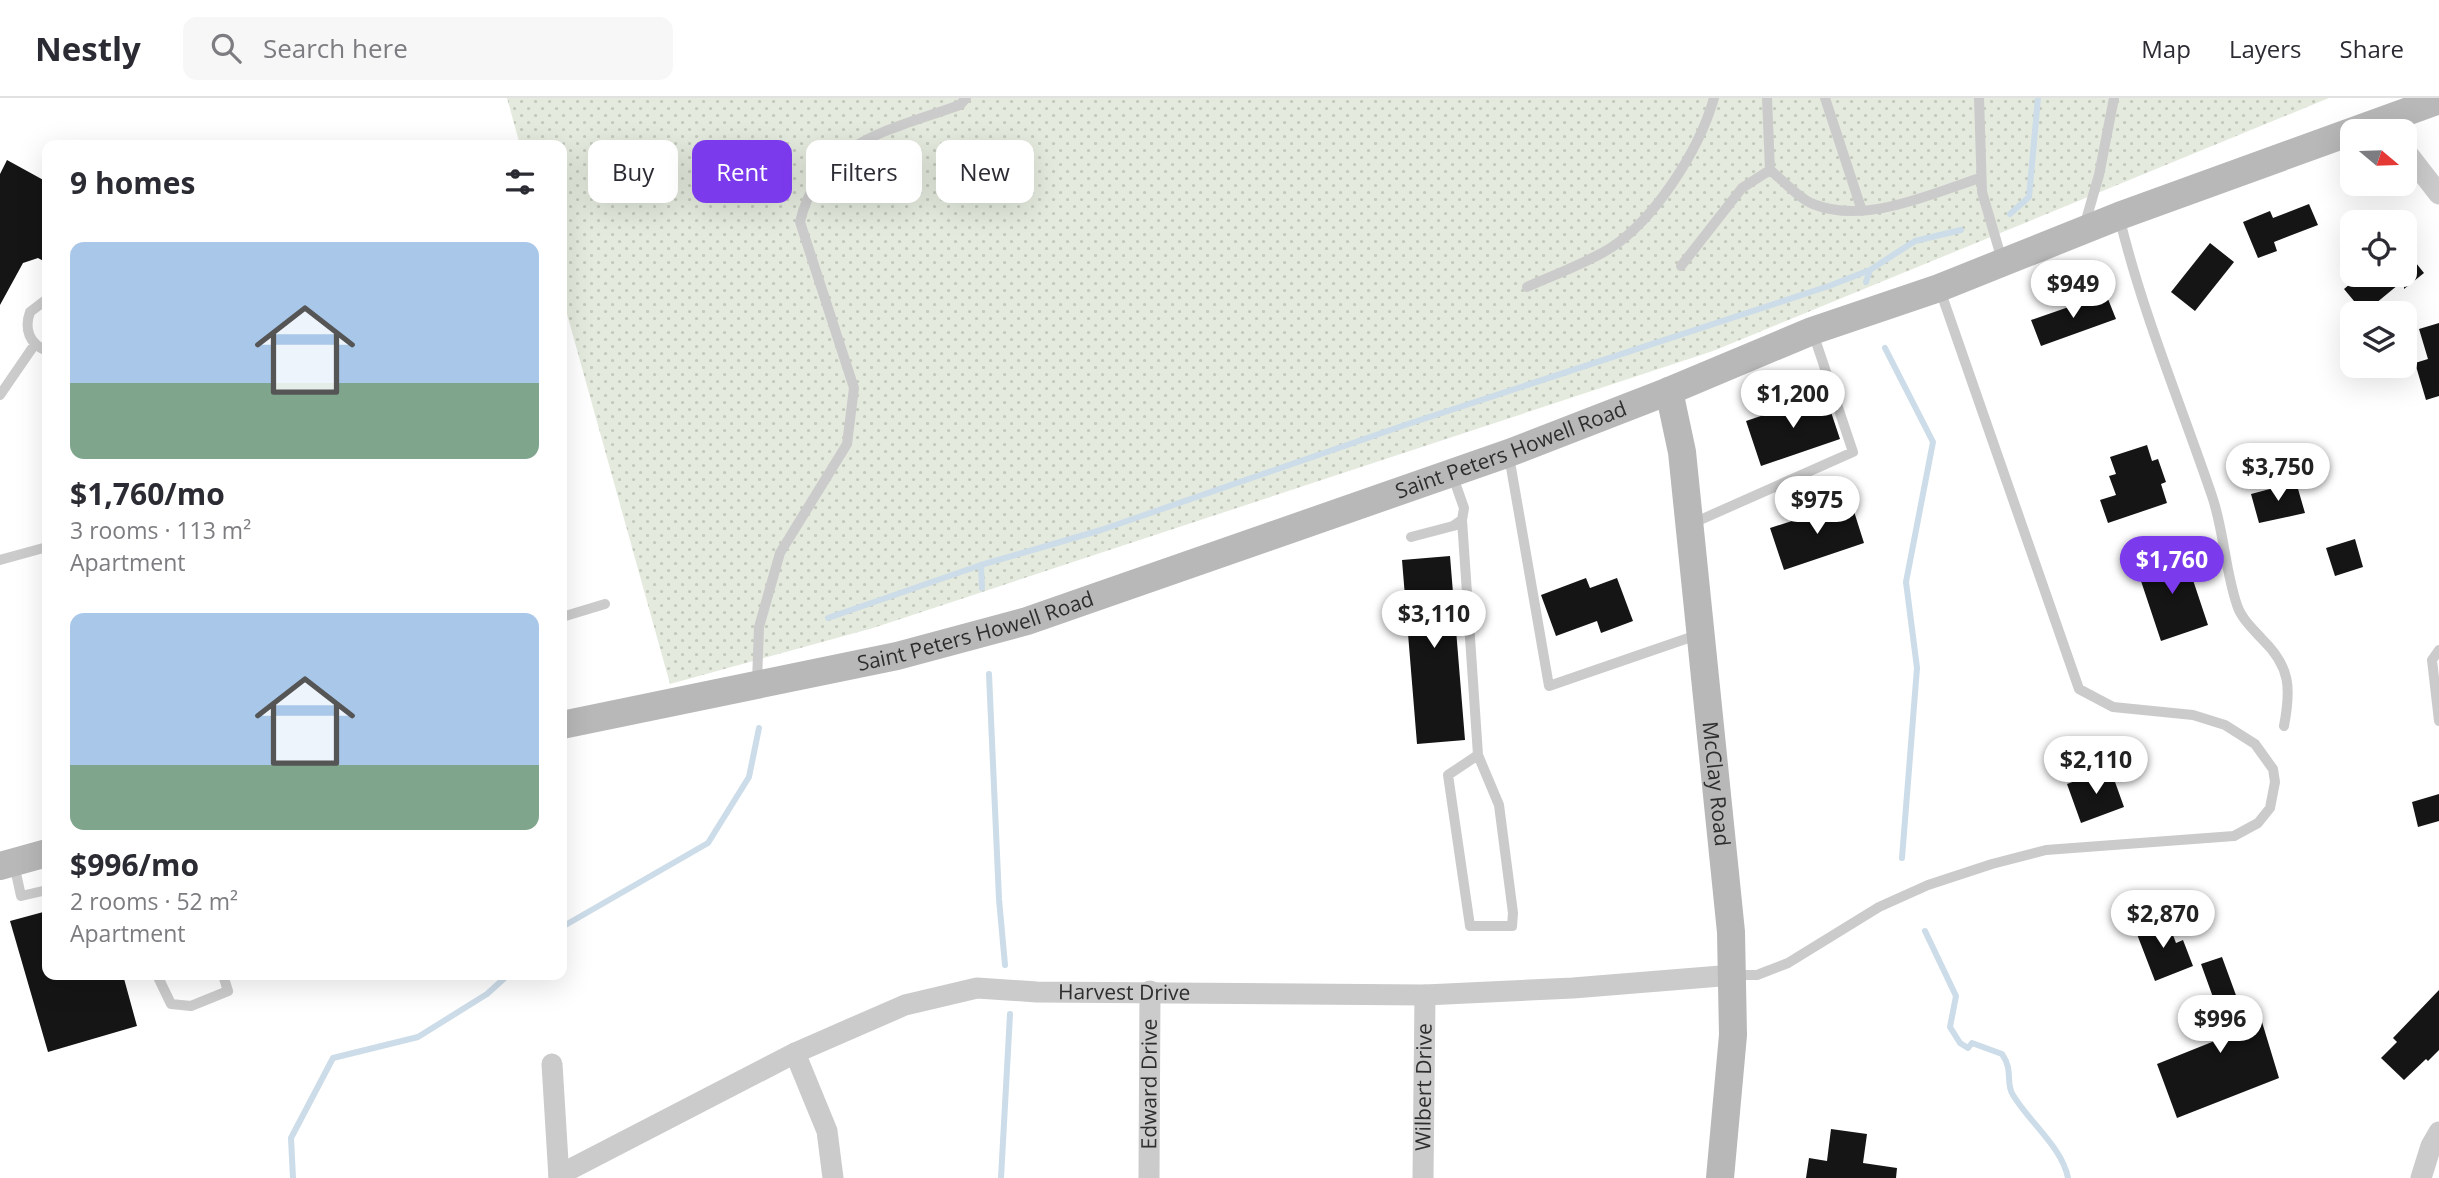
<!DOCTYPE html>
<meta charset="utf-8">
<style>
body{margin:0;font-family:"Open Sans",sans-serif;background:#f7f7f7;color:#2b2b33;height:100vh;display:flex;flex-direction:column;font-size:26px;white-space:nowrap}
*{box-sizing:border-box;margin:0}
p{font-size:23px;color:#7c7c81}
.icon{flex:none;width:38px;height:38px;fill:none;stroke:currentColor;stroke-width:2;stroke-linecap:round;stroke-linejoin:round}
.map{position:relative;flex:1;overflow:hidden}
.details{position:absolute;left:42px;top:42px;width:525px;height:840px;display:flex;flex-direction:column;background:#fff;border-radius:14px;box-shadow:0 7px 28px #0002}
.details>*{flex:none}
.top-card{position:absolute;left:588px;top:42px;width:665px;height:63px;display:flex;gap:14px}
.needle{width:46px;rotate:109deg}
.buttons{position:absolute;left:2340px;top:21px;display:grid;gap:14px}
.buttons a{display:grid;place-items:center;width:77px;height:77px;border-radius:14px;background:#fff;box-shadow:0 7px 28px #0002;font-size:35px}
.price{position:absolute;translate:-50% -60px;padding:0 16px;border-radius:24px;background:#fff;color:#222;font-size:23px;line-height:46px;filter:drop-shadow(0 2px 4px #0008)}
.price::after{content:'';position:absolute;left:50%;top:42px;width:21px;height:16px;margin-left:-10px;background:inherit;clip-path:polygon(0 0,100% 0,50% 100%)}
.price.active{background:#7c3aed;color:#fff}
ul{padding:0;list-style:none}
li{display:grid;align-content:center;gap:14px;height:371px;padding:0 28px}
li span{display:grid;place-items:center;height:217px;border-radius:14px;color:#555}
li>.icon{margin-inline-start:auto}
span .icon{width:126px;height:126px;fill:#fffc;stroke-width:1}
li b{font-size:30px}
h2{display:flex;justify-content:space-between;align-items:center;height:84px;padding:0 28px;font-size:30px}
.tag{padding:0 24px;border-radius:14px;background:#fff;box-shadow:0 7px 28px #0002;font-size:24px;line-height:63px}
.tag.active{background:#7c3aed;color:#fff}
header{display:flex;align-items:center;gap:42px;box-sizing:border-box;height:98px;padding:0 35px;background:#fff;border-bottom:2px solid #e1e1e2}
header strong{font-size:33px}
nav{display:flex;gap:38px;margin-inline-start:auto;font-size:24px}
.search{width:490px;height:63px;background:#f7f7f7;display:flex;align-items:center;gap:18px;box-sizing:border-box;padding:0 24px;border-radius:14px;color:#7c7c81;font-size:26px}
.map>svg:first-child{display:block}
</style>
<header>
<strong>Nestly</strong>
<div class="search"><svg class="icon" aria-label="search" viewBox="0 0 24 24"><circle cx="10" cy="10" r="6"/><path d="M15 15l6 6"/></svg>Search here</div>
<nav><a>Map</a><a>Layers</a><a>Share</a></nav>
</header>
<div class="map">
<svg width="2439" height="1080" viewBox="0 0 2439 1080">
<defs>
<pattern id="park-dots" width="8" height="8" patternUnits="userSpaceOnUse" patternTransform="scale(1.75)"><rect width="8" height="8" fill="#e4eadd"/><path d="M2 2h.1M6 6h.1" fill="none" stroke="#c4c9be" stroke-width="1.8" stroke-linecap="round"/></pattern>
</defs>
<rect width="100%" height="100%" fill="#fff"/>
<!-- park -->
<path fill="url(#park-dots)" d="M507,0h1822l-616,253 -840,277 -203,56 -108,-388v-151h-42z"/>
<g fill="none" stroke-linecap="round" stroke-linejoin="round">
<!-- stream -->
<path stroke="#ccdce8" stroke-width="6" d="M2010,116l19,-17 9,-99
M1866,184l4,-12
M1885,250l48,94 -27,140 11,86 -15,190
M981,467l1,23
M828,520l153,-53 120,-35 304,-105 424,-139 41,-16 45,-29 46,-11
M989,576l10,225 6,66
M562,829l146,-84 41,-66 10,-49
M1925,833l31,65 -6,31 10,16 8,5 4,-5 30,11c12,17 3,29 11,41 16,27 49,52 55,83
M293,1080l-2,-40 42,-80 85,-21 69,-43 21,-19
M1001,1080l9,-164"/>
</g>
<!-- building -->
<path fill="#151515" d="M7,62l40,22v81l-9,-5 -15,5 -23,42v-131z
M2309,106l9,21 -44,17 3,9 -19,7 -15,-36 27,-11 3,7z
M2210,145l24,19 -39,49 -24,-19z
M2404,150l20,25 -20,16v-9l-40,33 -20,-24 17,-14h43z
M2106,196l10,25 -75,27 -10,-26z
M2439,225v73l-13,4 -11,-37 13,-4 -9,-30z
M1825,296l15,45 -79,27 -15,-45z
M2147,347l5,16 6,-2 8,23 -5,2 6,19 -59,20 -8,-23 16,-5 -7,-19 7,-2 -6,-17z
M2296,384l9,31 -46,10 -8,-29z
M1851,404l13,41 -80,27 -14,-42z
M2355,441l8,28 -28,9 -9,-28z
M2183,452l25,75 -47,16 -25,-75z
M1450,458l15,184 -48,4 -15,-184z
M1586,480l4,10 27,-10 16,43 -32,12 -4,-12 -41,15 -15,-41z
M2110,670l14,39 -43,16 -14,-39z
M2439,696v27l-21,6 -6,-25z
M47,813v64h76l14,51 -89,26 -38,-131z
M2166,819l10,26 7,-3 10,26 -38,15 -20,-52z
M2222,859l26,71 14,-6 17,56 -102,40 -20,-54 70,-28 -26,-72z
M2439,892v60l-11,11 -2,-2 -22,21 -23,-22 16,-16 -4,-4z
M1831,1031l36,5 -4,29 34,5 -1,10h-90l3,-20 18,3z"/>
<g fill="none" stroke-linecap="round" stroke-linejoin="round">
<!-- lane -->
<path stroke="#cbcbcb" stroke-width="10" d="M1767,0l3,72c13,10 28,28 43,34 52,21 117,-10 167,-26
M1825,0l37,113
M1979,0l3,94 20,68
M2119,118c23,96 61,186 93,280 12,35 13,74 25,109 4,13 16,24 25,34 29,28 29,50 22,87
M2084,129l15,-52 15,-77
M1681,168l61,-78 28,-18
M1527,189c25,-11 51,-21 75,-34 49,-26 97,-102 112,-155
M47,201l-17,13c-6,17 -1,32 17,39
M0,297l35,-51
M1509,358l40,230 151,-52
M1462,422l16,235 21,50 14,108 -1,13h-42l-22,-151 30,-20
M1691,426l162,-72 -40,-119
M1411,439l42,-11 9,-6 2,-12 -12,-34
M0,462l47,-13
M562,519l43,-13
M2439,552l-7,10 7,61
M757,584l2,-55 21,-74 67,-109 7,-56 -54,-166c18,-80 93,-93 160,-117l6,-7
M14,766l7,32 26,-6
M157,877l14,29 20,2 37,-15 -5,-16
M1733,877h24l31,-12 91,-56 49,-22 64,-21 54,-14 188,-14 24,-13 12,-15 5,-26 -2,-13 -18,-25 -30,-19 -32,-10 -80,-8 -34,-18 -139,-399"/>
<!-- street -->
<g stroke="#cbcbcb" stroke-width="21">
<path d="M2404,51l35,45"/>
<path d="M795,955l32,78 6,47"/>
<path d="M552,966l7,114"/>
<path id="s1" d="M559,1077l236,-122 110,-48 72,-17 60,4 388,3 148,-7 160,-13"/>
<path id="s2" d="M1149,1080l1,-187"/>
<path id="s3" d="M1423,1080l2,-183"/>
<path d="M2421,1080l10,-32 8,-14"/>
</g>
<!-- secondary -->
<g stroke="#b8b8b8" stroke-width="28">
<path id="s4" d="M1669,293l13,61 49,480 2,103 -13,143"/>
<path id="s5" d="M562,627l335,-69 130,-35 482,-168 160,-62 143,-60 127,-43 180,-72 320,-116"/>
<path d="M0,768l47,-13"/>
</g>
</g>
<g text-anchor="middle" stroke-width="7" stroke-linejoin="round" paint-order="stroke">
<!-- street labels -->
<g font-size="21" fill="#2e2e2e" stroke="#fff">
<text dy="7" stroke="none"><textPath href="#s5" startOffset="990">Saint Peters Howell Road</textPath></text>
<text dy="7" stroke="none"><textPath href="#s5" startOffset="424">Saint Peters Howell Road</textPath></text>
<text dy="7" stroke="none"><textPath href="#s4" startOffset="396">McClay Road</textPath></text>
<text dy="7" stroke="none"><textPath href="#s1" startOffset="607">Harvest Drive</textPath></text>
<text dy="7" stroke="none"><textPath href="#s2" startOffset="94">Edward Drive</textPath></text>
<text dy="7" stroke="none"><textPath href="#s3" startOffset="91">Wilbert Drive</textPath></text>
</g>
</g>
</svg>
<div class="buttons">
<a><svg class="needle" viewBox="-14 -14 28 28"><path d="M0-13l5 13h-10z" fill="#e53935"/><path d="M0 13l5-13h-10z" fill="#7c7c81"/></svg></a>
<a><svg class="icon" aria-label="locate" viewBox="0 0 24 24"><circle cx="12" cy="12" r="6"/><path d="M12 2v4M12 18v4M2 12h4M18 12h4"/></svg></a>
<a><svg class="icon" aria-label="layers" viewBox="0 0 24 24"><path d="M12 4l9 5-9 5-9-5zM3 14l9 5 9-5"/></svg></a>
</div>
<b class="price" style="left:2073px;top:222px">$949</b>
<b class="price" style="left:1793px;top:332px">$1,200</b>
<b class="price" style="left:2278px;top:405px">$3,750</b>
<b class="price" style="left:1817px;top:438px">$975</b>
<b class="price active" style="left:2172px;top:498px">$1,760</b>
<b class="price" style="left:1434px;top:552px">$3,110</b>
<b class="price" style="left:2096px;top:698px">$2,110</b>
<b class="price" style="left:2163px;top:852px">$2,870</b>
<b class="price" style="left:2220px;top:957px">$996</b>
<div class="top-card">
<a class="tag">Buy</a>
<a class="tag active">Rent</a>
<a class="tag">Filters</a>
<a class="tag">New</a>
</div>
<section class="details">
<h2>9 homes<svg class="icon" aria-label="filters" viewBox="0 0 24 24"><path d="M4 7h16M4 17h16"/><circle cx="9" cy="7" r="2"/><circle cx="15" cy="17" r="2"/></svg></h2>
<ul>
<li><span style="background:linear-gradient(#a9c7e8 65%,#7fa58c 0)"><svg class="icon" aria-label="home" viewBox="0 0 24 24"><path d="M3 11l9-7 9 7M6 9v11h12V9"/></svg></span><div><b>$1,760/mo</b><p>3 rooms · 113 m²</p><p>Apartment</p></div></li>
<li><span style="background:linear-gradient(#a9c7e8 70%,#7fa58c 0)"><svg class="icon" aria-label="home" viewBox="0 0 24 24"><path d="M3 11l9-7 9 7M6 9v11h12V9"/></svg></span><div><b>$996/mo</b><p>2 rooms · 52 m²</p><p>Apartment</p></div></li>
</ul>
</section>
</div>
